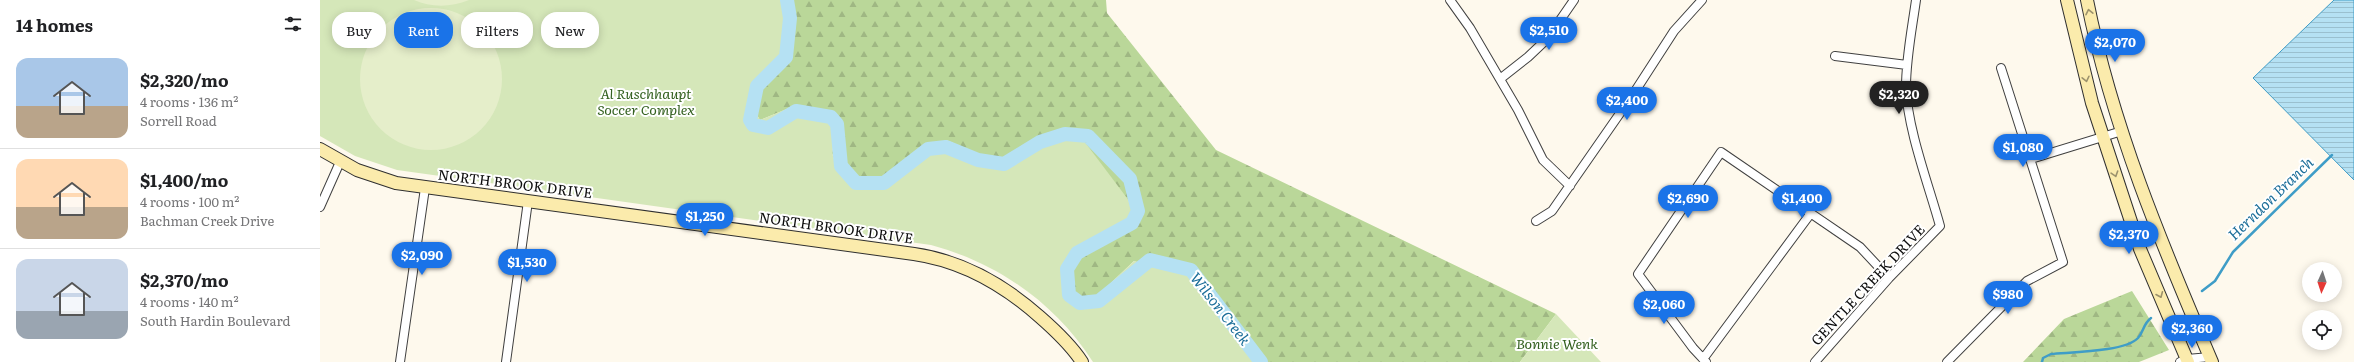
<!DOCTYPE html>
<meta charset="utf-8">
<style>
body{margin:0;font-family:Literata,serif;background:#f6f6f6;color:#202124;height:100vh;display:flex;flex-direction:column;font-size:15px;white-space:nowrap}
*{box-sizing:border-box;margin:0}
p{font-size:13px;color:#757577}
.icon{flex:none;width:22px;height:22px;fill:none;stroke:currentColor;stroke-width:2;stroke-linecap:round;stroke-linejoin:round}
.map{position:relative;flex:1;overflow:hidden}
.drawer{display:flex;flex-direction:column;background:#fff;width:320px}
.drawer>*{flex:none}
.top-card{position:absolute;left:12px;top:12px;width:380px;height:36px;display:flex;gap:8px}
.needle{width:26px;rotate:183deg}
.fabs{position:absolute;left:1982px;top:262px;display:grid;gap:8px}
.fabs a{display:grid;place-items:center;width:40px;height:40px;border-radius:50%;background:#fff;box-shadow:0 2px 10px #0003;font-size:20px}
.price{position:absolute;translate:-50% -34px;padding:0 9px;border-radius:14px;background:#1a73e8;color:#fff;font-size:13px;line-height:26px;filter:drop-shadow(0 1px 2px #0008)}
.price::after{content:'';position:absolute;left:50%;top:24px;width:12px;height:9px;margin-left:-6px;background:inherit;clip-path:polygon(0 0,100% 0,50% 100%)}
.price.selected{background:#222;color:#fff}
ul{padding:0;list-style:none}
li{display:flex;align-items:center;gap:12px;height:100px;padding:0 16px}
li+li{border-top:1px solid #e0e0e0}
li span{display:grid;place-items:center;flex:none;width:112px;height:80px;border-radius:12px;color:#555}
li>.icon{margin-inline-start:auto}
span .icon{width:48px;height:48px;fill:#fffc;stroke-width:1}
li b{font-size:17px}
h2{display:flex;justify-content:space-between;align-items:center;height:48px;padding:0 16px;font-size:17px}
.pill{padding:0 14px;border-radius:16px;background:#fff;box-shadow:0 2px 10px #0003;font-size:14px;line-height:36px}
.pill.selected{background:#1a73e8;color:#fff}
main{display:flex;flex:1;min-height:0}
.map>svg:first-child{display:block}
</style>
<main>
<section class="drawer">
<h2>14 homes<svg class="icon" aria-label="filters" viewBox="0 0 24 24"><path d="M4 7h16M4 17h16"/><circle cx="9" cy="7" r="2"/><circle cx="15" cy="17" r="2"/></svg></h2>
<ul>
<li><span style="background:linear-gradient(#a9c7e8 60%,#b9a48a 0)"><svg class="icon" aria-label="home" viewBox="0 0 24 24"><path d="M3 11l9-7 9 7M6 9v11h12V9"/></svg></span><div><b>$2,320/mo</b><p>4 rooms · 136 m²</p><p>Sorrell Road</p></div></li>
<li><span style="background:linear-gradient(#ffd9b3 60%,#b9a48a 0)"><svg class="icon" aria-label="home" viewBox="0 0 24 24"><path d="M3 11l9-7 9 7M6 9v11h12V9"/></svg></span><div><b>$1,400/mo</b><p>4 rooms · 100 m²</p><p>Bachman Creek Drive</p></div></li>
<li><span style="background:linear-gradient(#c9d6e8 65%,#9aa5b1 0)"><svg class="icon" aria-label="home" viewBox="0 0 24 24"><path d="M3 11l9-7 9 7M6 9v11h12V9"/></svg></span><div><b>$2,370/mo</b><p>4 rooms · 140 m²</p><p>South Hardin Boulevard</p></div></li>
</ul>
</section>
<div class="map">
<svg width="2034" height="362" viewBox="0 0 2034 362">
<defs>
<pattern id="forest-firs" width="22" height="20" patternUnits="userSpaceOnUse"><rect width="22" height="20" fill="#bad799"/><path d="M5 1l3.5 6h-7zM16 11l3.5 6h-7z" fill="#9fb783"/></pattern>
<pattern id="water-rules" width="6" height="5" patternUnits="userSpaceOnUse"><rect width="6" height="5" fill="#b5e1f3"/><path d="M0 2.5h6" fill="none" stroke="#9ac0cf"/></pattern>
</defs>
<rect width="100%" height="100%" fill="#fef9ed"/>
<!-- forest -->
<path fill="url(#forest-firs)" d="M466,0h320l1,13 109,137 340,164 -36,48h-264l-9,-16 -19,-26 -13,-24 -81,-35 -40,38 -15,-2 -11,-14 5,-29 55,-29 -82,-83 -40,24 -60,-26 -73,47 -35,-16 -6,-18 3,-18 -43,-28 -32,13 -11,-18 12,-29 27,-25z
M1812,291l37,59 -30,12h-116l41,-43z"/>
<!-- park -->
<path fill="#d5e7b9" d="M0,0h466l2,48 -27,25 -12,29 11,18 31,-13 41,15 3,13 -3,18 6,18 35,16 73,-47 60,26 40,-24 32,-9 58,77 -8,15 -55,29 -5,29 11,14 15,2 40,-38c29,6 64,9 82,36 6,11 11,22 19,32 6,9 21,22 21,33h-163c-38,-59 -95,-99 -162,-117l-534,-75 -42,-14 -35,-20z
M1236,314l45,48h-81z"/>
<!-- pitch -->
<path fill="#e5eeca" d="M94,0h55c-18,7 -37,8 -55,0z
M40 79a71 71 0 1 1 142 0a71 71 0 1 1-142 0Z"/>
<!-- water -->
<path fill="url(#water-rules)" stroke="#3f9dc7" d="M2014,0h20v180l-101,-102z"/>
<g fill="none" stroke-linecap="round" stroke-linejoin="round">
<!-- stream -->
<path stroke="#3f9dc7" stroke-width="2.5" d="M1882,291l13,-10 18,-29 99,-97
M1722,362l1,-4 8,-4c19,-2 74,-2 87,-16 6,-7 5,-14 13,-20"/>
<!-- river -->
<path stroke="#b5e1f3" stroke-width="14" d="M467,0l3,18 -4,39 -29,29 -7,34 3,5 15,3 28,-17 35,6 6,7 4,42 15,17h28l44,-34 18,-2 32,13 26,4 36,-22 25,-8 23,2 42,43 8,32 -6,12 -55,30 -10,16 2,26 11,8 19,-2 51,-41 41,10 70,92"/>
<!-- street casing -->
<g stroke="#404040" stroke-width="10">
<path id="street" d="M1130,0l20,28 48,82 25,50 27,26
M1515,56l72,9
M1180,79l28,-22 19,-18 27,-39
M1711,159l91,-28
M0,207l20,-45
M1216,221l16,-10 80,-115 42,-65 28,-31
M1383,359l108,-146
M80,362l25,-174
M186,362l22,-161
M1386,362l-13,-14 -55,-74 83,-122 139,95 29,31
M1495,362l74,-84 51,-52c-11,-40 -33,-98 -34,-139 0,-29 6,-58 10,-87
M1627,362l80,-81 36,-19 -62,-194
M1860,362l7,-3 23,-2"/>
</g>
<!-- secondary casing -->
<g stroke="#2f2f2f" stroke-width="14">
<path id="secondary" d="M1747,0l25,103 48,146 48,113
M1767,0c25,126 75,245 125,362
M0,149l37,21 39,13 518,71c49,7 89,30 126,63 16,14 31,28 42,45"/>
</g>
<!-- street -->
<use href="#street" stroke="#fff" stroke-width="8"/>
<!-- secondary -->
<use href="#secondary" stroke="#fbebac" stroke-width="12"/>
</g>
<!-- one-way arrows -->
<defs><path id="oneway-chevron" d="M-2-3.5L2.5 0L-2 3.5" fill="none" stroke-width="1.6" stroke-linecap="round" stroke-linejoin="round"/></defs>
<g stroke="#9c926c">
<use href="#oneway-chevron" transform="translate(1769 12) rotate(-102)"/>
<use href="#oneway-chevron" transform="translate(1766 79) rotate(77)"/>
<use href="#oneway-chevron" transform="translate(1795 174) rotate(72)"/>
<use href="#oneway-chevron" transform="translate(1840 295) rotate(67)"/>
</g>
<g text-anchor="middle" stroke-width="4" stroke-linejoin="round" paint-order="stroke">
<!-- park labels -->
<g font-size="14" font-style="italic" fill="#346120" stroke="#fff">
<text x="326" y="99">Al Ruschhaupt<tspan x="326" dy="16">Soccer Complex</tspan></text>
<text x="1237" y="349">Bonnie Wenk</text>
</g>
<!-- street labels -->
<g font-size="14" fill="#0d0d0d" stroke="#fff">
<text transform="translate(195 184) rotate(7)" y="5">NORTH BROOK DRIVE</text>
<text transform="translate(516 228) rotate(8)" y="5">NORTH BROOK DRIVE</text>
<text transform="translate(1548 285) rotate(-47)" y="5">GENTLE CREEK DRIVE</text>
</g>
<!-- water labels -->
<g font-size="15" font-style="italic" fill="#1c6e99" stroke="#fff">
<text transform="translate(1951 199) rotate(-44)" y="5">Herndon Branch</text>
<text transform="translate(900 309) rotate(52)" y="5">Wilson Creek</text>
</g>
</g>
</svg>
<div class="fabs">
<a><svg class="needle" viewBox="-14 -14 28 28"><path d="M0-13l5 13h-10z" fill="#e53935"/><path d="M0 13l5-13h-10z" fill="#757577"/></svg></a>
<a><svg class="icon" aria-label="locate" viewBox="0 0 24 24"><circle cx="12" cy="12" r="6"/><path d="M12 2v4M12 18v4M2 12h4M18 12h4"/></svg></a>
</div>
<b class="price" style="left:1229px;top:51px">$2,510</b>
<b class="price" style="left:1795px;top:63px">$2,070</b>
<b class="price selected" style="left:1579px;top:115px">$2,320</b>
<b class="price" style="left:1307px;top:121px">$2,400</b>
<b class="price" style="left:1703px;top:168px">$1,080</b>
<b class="price" style="left:1368px;top:219px">$2,690</b>
<b class="price" style="left:1482px;top:219px">$1,400</b>
<b class="price" style="left:385px;top:237px">$1,250</b>
<b class="price" style="left:1809px;top:255px">$2,370</b>
<b class="price" style="left:102px;top:276px">$2,090</b>
<b class="price" style="left:207px;top:283px">$1,530</b>
<b class="price" style="left:1688px;top:315px">$980</b>
<b class="price" style="left:1344px;top:325px">$2,060</b>
<b class="price" style="left:1872px;top:349px">$2,360</b>
<div class="top-card">
<a class="pill">Buy</a>
<a class="pill selected">Rent</a>
<a class="pill">Filters</a>
<a class="pill">New</a>
</div>
</div>
</main>
